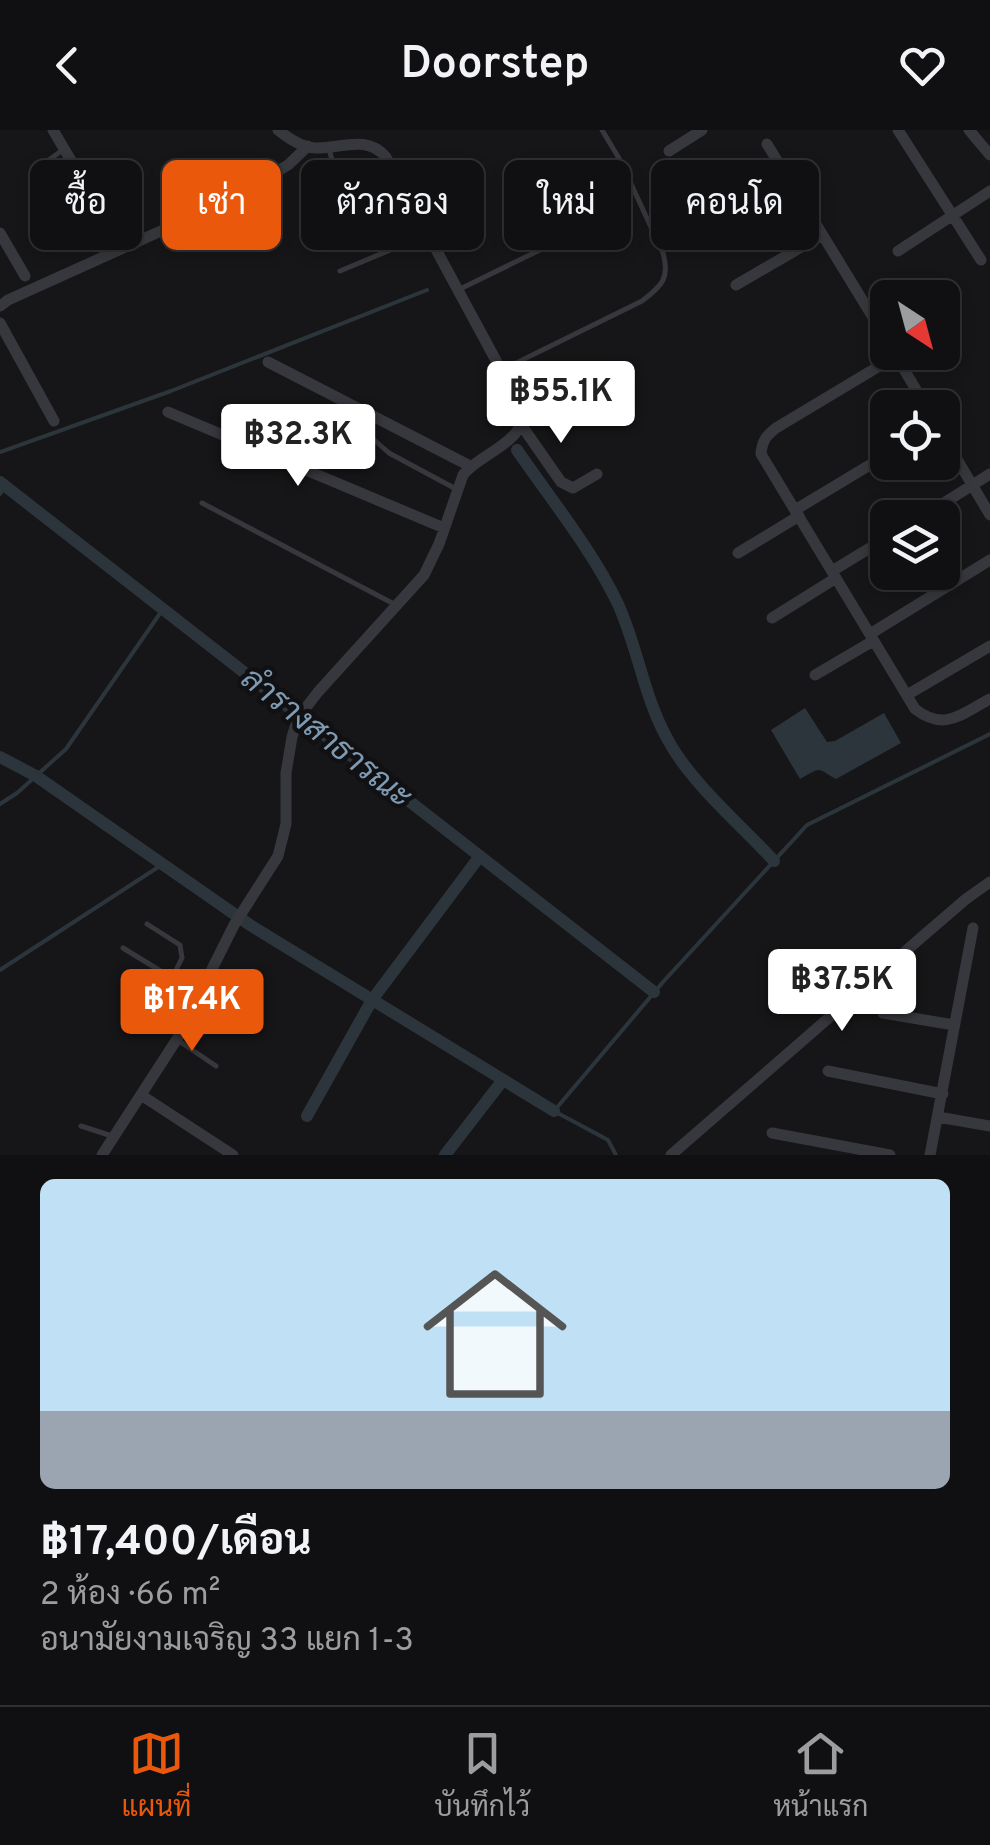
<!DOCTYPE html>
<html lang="th">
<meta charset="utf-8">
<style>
body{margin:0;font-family:Overpass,Sarabun,sans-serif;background:#1e1e20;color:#f1f3f6;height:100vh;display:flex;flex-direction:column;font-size:38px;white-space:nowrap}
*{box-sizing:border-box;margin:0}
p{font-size:32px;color:#9c9d9f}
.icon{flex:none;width:55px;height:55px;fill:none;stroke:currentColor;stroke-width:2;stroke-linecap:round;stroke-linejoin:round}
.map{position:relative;height:1025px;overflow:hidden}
.side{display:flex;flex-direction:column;background:#101012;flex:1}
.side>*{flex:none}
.banner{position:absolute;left:30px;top:30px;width:930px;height:90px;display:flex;gap:20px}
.needle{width:65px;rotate:144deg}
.controls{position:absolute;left:870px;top:150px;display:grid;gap:20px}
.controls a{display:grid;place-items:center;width:90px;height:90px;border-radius:15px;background:#101012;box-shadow:0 5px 15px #0003,0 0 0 2px #303032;font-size:50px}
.price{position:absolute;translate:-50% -85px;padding:0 22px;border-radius:10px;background:#fff;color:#222;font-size:32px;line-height:65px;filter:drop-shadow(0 2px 5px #0008)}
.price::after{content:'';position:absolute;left:50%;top:60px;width:30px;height:22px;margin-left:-15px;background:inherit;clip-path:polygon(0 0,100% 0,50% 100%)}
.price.on{background:#ea580c;color:#fff}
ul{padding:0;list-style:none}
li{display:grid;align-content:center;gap:20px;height:530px;padding:0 40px}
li+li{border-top:2px solid #303032}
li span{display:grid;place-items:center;height:310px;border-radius:15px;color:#555}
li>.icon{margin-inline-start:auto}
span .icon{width:180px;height:180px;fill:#fffc;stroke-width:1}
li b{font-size:42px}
.pill{padding:0 35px;border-radius:15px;background:#101012;box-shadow:0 5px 15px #0003,0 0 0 2px #303032;font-size:35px;line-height:90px}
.pill.on{background:#ea580c;color:#fff}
header{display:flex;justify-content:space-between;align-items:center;height:130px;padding:0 40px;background:#101012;font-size:45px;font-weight:600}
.tabs{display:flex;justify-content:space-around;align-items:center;height:140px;border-top:2px solid #303032;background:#101012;font-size:28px;color:#9c9d9f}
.tabs a{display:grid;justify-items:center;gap:5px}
.tabs .on{color:#ea580c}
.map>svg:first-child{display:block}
</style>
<header><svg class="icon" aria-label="back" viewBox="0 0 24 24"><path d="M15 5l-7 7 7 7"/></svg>Doorstep<svg class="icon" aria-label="heart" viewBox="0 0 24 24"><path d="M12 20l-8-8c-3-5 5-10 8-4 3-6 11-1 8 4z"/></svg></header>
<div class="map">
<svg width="990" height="1025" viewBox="0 0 990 1025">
<rect width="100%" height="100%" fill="#161618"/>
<!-- water -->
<path fill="#2c353c" d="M805,578l22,34 8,-1 49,-28 17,30 -65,36c-20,-11 -13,-13 -36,0l-29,-49z"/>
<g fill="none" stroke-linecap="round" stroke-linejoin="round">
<!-- stream -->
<path stroke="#2c353c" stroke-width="4" d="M0,322l171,-61 256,-101
M0,364l5,-8
M0,674l17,-11 49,-44 97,-140
M0,840l163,-106
M616,1025l-8,-15 -54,-29 109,-129 144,-157 183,-91"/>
<!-- canal -->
<path stroke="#2c353c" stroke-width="12" d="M517,320c33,48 76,101 101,154 20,44 26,94 50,136 23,43 73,85 106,121
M0,352l654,510
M0,627l36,19 214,149 304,186
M307,986l65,-116 108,-144
M445,1025l58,-75"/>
<!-- lane -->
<path stroke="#37383d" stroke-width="5" d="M329,19l12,43
M42,35l22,-16
M91,64l33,-15
M340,141l86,-36
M460,159l123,-60
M502,240l140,-69c20,-15 28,-23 21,-48l-43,-93 -18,-30
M355,293l34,30 67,36
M202,373l192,101
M147,794l33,21 2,13 -10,20 24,15
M123,818l49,30
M179,911l37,25
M81,996l31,10"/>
<!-- street -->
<path stroke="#37383d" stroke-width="11" d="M53,0l60,102
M898,0l83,130
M969,0l21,25
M767,14l121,198
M669,21l33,-21
M707,85l75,-46
M0,103l25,43
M898,121l92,-60
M736,155l86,-50
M0,176l8,-6 215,-97 65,-38 20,-19
M0,193l54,98
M268,232l202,104
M927,278l-31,-52 -120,72c-10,8 -14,13 -15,26l154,255c30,23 46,5 75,-10
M168,282l276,116
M522,296l39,56 12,6 24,-14
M942,304l48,81
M795,380l93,-56
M920,388l70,-44
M738,423l61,-37
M832,441l56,-34
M772,488l64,-40
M870,504l120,-74
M815,545l58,-34
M907,565l83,-49
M883,883l71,12
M828,941l115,23
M141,965l92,60
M938,987l52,9
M772,1003l118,22
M102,1025l75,-116 57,-114 44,-69 8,-32v-51l6,-36 6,-19 20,-26 106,-117 15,-31 24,-69c19,-24 71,-34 56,-72l-133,-246c-20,-23 -45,-8 -71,-9 -14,-1 -26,-9 -37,-18
M671,1025l252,-219 43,-37 24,-17
M930,1025l43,-227"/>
</g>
<g text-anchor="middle" stroke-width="9" stroke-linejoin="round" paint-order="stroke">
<!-- water labels -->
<g font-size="32" font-style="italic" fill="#7f9bb3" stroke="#111113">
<text transform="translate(327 607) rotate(38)" y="11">ลำรางสาธารณะ</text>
</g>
</g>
</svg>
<div class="controls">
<a><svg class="needle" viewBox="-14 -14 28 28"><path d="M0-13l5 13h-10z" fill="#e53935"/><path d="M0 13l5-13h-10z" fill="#9c9d9f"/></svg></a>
<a><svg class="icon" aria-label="locate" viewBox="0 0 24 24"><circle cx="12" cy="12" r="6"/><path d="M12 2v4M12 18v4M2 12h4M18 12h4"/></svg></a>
<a><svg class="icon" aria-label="layers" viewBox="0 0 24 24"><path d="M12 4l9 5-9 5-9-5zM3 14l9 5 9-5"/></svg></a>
</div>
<b class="price" style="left:561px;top:316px">฿55.1K</b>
<b class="price" style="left:298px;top:359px">฿32.3K</b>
<b class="price" style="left:842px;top:904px">฿37.5K</b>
<b class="price on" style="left:192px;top:924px">฿17.4K</b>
<div class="banner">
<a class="pill">ซื้อ</a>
<a class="pill on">เช่า</a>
<a class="pill">ตัวกรอง</a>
<a class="pill">ใหม่</a>
<a class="pill">คอนโด</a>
</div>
</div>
<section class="side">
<ul>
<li><span style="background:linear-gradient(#bfe0f5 75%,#9aa5b1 0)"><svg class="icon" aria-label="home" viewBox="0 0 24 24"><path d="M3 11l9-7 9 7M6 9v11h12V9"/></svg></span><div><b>฿17,400/เดือน</b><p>2 ห้อง · 66 m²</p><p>อนามัยงามเจริญ 33 แยก 1-3</p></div></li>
</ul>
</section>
<nav class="tabs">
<a class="on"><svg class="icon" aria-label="map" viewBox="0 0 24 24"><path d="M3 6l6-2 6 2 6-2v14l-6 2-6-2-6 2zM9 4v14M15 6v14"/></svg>แผนที่</a>
<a><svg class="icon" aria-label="saved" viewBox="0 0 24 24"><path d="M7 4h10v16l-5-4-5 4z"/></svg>บันทึกไว้</a>
<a><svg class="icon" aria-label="home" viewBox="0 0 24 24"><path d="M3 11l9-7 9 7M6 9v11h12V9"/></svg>หน้าแรก</a>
</nav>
